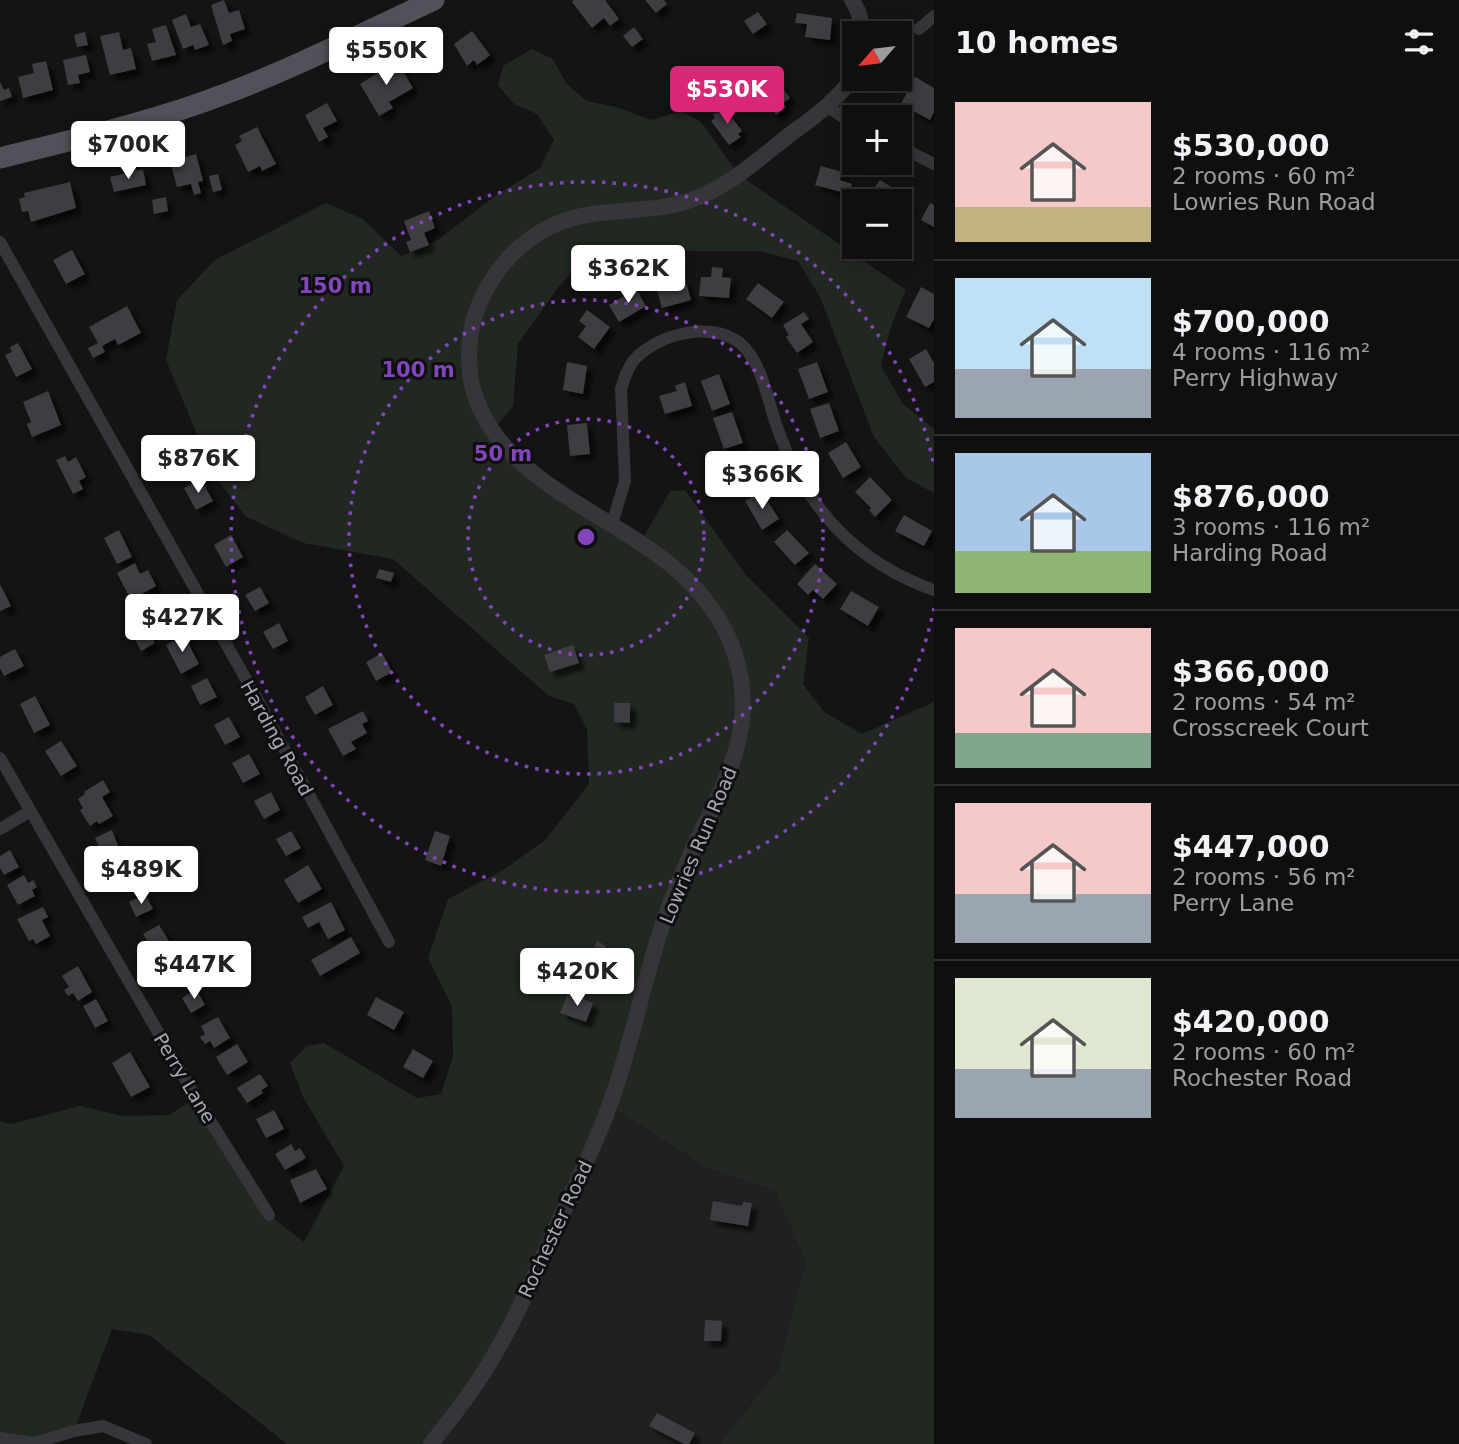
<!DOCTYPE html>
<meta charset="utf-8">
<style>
body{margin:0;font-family:"DejaVu Sans",sans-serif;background:#181819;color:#f1f3f6;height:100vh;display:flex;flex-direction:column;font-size:26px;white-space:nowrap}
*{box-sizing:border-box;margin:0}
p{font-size:23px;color:#9b9c9f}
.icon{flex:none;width:38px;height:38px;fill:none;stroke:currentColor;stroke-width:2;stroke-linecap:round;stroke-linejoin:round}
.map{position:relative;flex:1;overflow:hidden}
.sheet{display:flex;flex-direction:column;background:#0f0f10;width:525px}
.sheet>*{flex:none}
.needle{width:46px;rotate:242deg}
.fabs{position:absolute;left:842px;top:21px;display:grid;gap:14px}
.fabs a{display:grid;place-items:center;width:70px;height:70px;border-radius:0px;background:#0f0f10;box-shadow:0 4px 18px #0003,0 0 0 2px #2f2f30;font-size:35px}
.price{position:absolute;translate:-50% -60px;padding:0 16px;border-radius:7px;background:#fff;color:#222;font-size:23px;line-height:46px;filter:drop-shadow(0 2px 4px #0008)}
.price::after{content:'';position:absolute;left:50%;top:42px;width:21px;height:16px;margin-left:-10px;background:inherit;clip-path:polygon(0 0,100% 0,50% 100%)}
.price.on{background:#db2777;color:#fff}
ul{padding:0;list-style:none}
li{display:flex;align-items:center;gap:21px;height:175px;padding:0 21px}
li+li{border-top:2px solid #2f2f30}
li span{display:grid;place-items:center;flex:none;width:196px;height:140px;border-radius:0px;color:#555}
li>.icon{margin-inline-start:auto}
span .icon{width:84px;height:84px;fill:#fffc;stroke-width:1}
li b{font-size:30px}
h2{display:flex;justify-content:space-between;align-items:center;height:84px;padding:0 21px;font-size:30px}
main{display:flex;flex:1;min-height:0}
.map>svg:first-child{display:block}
</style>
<main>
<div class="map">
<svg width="934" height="1444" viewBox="0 0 934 1444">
<defs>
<filter id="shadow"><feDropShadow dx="6" dy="6" stdDeviation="2" flood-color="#0009"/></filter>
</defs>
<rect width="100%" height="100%" fill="#141415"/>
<!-- built -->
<path fill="#202022" d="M610,1106l97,62 67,22 32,72 -28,107 -58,75h-289z"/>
<!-- green -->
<path fill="#202821" d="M532,49l21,10 13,24 20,18 30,6 35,13 31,-9 19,11 38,53 167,115 -15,36 -10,40 22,38 31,25v64l-28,-15 -32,-41 -54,-140 -22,-36 -39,-10h-101l-68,3 -31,32 -41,58 -5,62 -21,25 9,11 140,100 29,-51 15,-1 61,85 63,63 -6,46 21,28 38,22 72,-32v742h-214l58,-75 28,-107 -32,-72 -67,-22 -97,-62 -81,180 -98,158h-144l-138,-109 -37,-6 -38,102 -39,12 -35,-5v-317l11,3 69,-18 43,10 46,-1 27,-17 73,117 35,27 40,-76 -41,-69 -13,-34 17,-17 17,-3 93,55 24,-4 12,-38 -1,-49 -24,-49 20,-59 55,-29 42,-30 44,-56 -2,-55 -13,-25 -25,-8 -156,-137 -90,-16 -58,-27 -31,-41 -48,-115 11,-60 38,-40 111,-57 37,16 38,37 34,-14 60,-46 45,-28 14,-28 -17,-26 -23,-10 -16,-19 5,-19z"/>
<!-- building -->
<path fill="#3e3e42" filter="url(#shadow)" d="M224,0l5,13 10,-3 6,19 -15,5 2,7 -9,4 -12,-40z
M574,0h31l14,19 -9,7 -6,-8 -12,10 -20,-26z
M645,0h19l3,4 -11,9z
M758,12l9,12 -14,10 -9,-13z
M797,13l35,5 -2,22 -25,-3 2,-13 -12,-1z
M186,14l5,13 9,-3 9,21 -14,5 -2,-5 -10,4 -11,-29z
M166,25l10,30 -24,6 -5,-17 9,-2 -4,-13z
M634,27l9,12 -11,8 -9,-11z
M472,31l18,24 -13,10 -3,-5 -7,6 -13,-22z
M85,32l3,13 -11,2 -3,-12z
M119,32l4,18 8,-2 5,21 -26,6 -10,-39z
M86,55l4,17 -12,3 2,8 -12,2 -5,-25z
M46,61l7,29 -30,8 -5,-21 16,-4 -2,-9z
M397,61l16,27 -24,14 4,6 -14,8 -19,-32z
M738,76l11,12 -6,6 -11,-13z
M724,77l12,13 -12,11 -11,-13z
M774,77l16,21 -7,5 3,4 -10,8 -19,-25z
M915,77l19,11v24l-4,8 -29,-16z
M0,82l4,8 5,-2 3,9 -12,4z
M327,103l10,18 -14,7 5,9 -9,5 -14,-27z
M724,107l18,24 -4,3 3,3 -12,8 -18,-24 4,-3 -2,-3z
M257,127l19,37 -14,7 -2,-5 -12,6 -13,-27 7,-4 -3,-5z
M196,154l7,27 -5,1 3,11 -7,2 -3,-11 -14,3 -7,-26z
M821,166l21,6 -2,8 12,4 -3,10 -34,-9z
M143,169l3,16 -32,7 -4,-15z
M218,174l4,16 -9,2 -4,-16z
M880,180l13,8 -2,2 10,7 -2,2 10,7 -9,15v-20l-34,-1z
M70,182l6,26 -45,14 -3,-11 -6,1 -3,-13 6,-2 -1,-4z
M166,197l2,14 -14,3 -2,-14z
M930,203l4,2v22l-13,-7z
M429,211l6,17 -11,5 5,12 -19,7 -4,-10 5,-2 -7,-19z
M72,250l13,24 -19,10 -13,-24z
M712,267l11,1 -1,9 9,1 -2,20 -30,-2 2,-19h10z
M685,279l6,21 -29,8 -6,-22z
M758,283l26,19 -12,16 -26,-19z
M921,287l13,7v25l-5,9 -23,-11z
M636,289l10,17 -27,16 -10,-17z
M127,306l14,27 -23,12 -3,-6 -13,7 3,6 -12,6 -5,-10 10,-5 -9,-16z
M587,310l23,17 -16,22 -16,-12 8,-11 -7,-5z
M804,312l5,7 -8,5 12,18 -16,11 -11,-16 3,-2 -6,-10z
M18,343l14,26 -16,8 -11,-22 7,-3 -2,-5z
M926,349l8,14v19l-9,5 -16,-28z
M567,362l20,4 -4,28 -20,-4z
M817,362l11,30 -19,7 -11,-30z
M719,374l11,30 -18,7 -11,-30z
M685,382l7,24 -27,8 -6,-18 18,-5 -2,-5z
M48,391l13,34 -29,12 -5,-13 4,-2 -8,-20z
M829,403l10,28 -19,7 -10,-29z
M732,412l11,31 -19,6 -11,-31z
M587,423l3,31 -20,2 -3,-31z
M846,442l15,25 -18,11 -15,-25z
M747,455l12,28 -22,8 -5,-12 -16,6 -6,-15z
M65,456l3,6 8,-5 10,20 -7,4 4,8 -10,5 -17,-34z
M870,477l22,23 -17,17 -6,-7 2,-2 -16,-16z
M201,479l12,22 -17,9 -12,-22z
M759,493l6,11 3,-2 11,17 -17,11 -17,-29z
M904,515l28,16 -8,15 -29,-15z
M119,530l13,27 -15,7 -13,-26z
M787,530l22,23 -14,12 -21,-23z
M231,535l12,22 -17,10 -12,-22z
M135,563l5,11 8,-4 8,16 -25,14 -14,-27z
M815,564l22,20 -14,15 -10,-9 -5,5 -11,-11z
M379,569l15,4 -3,9 -15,-4z
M0,584l11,22 -11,5z
M260,587l9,16 -14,8 -10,-16z
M851,591l28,16 -11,19 -28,-17z
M169,601l1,3 5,-3 7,13 -24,14 -9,-17z
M279,623l9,18 -15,8 -10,-17z
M148,630l7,13 -14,8 -7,-13z
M184,635l15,29 -18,10 -15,-29z
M573,645l6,18 -29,9 -6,-17z
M15,649l9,17 -20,10 -4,-8v-11z
M382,653l10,19 -16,9 -10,-19z
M207,678l10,19 -17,8 -9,-19z
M323,686l10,19 -18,10 -10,-18z
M35,696l15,29 -16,8 -14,-29z
M614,703h16v20l-16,-1z
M363,711l5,10 -6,3 5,9 -16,9 5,7 -13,7 -15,-27z
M229,717l11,20 -15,8 -11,-20z
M61,741l16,25 -16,10 -16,-25z
M249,754l11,20 -17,9 -11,-20z
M103,780l7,12 -8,5 11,19 -14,8 -2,-3 -7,5 -10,-16 3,-2 -5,-9 7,-5 -1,-2z
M271,792l9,18 -16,9 -10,-18z
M112,830l9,24 -15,8 -11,-24z
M291,831l10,17 -15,8 -10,-17z
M435,831l15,5 -9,30 -16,-6z
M10,850l9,17 -15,8 -4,-7v-12z
M128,861l10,16 -17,10 -10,-17z
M308,865l14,24 -24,14 -14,-23z
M24,875l4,8 5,-3 4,7 -5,3 3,6 -17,9 -11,-20z
M145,894l8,15 -17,8 -7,-15z
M331,902l14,28 -17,9 -9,-17 -11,6 -6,-11z
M43,907l5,10 -6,3 8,16 -14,8 -3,-5 -4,2 -12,-22z
M159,925l10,16 -16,10 -10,-17z
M351,937l9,16 -40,23 -9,-16z
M597,941l9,5 -10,20 -9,-4z
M181,953l10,19 -17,9 -3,-6 -3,1 -7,-13z
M78,966l14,26 -14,9 -5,-8 -5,3 -4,-6 5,-3 -7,-11z
M196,989l9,16 -14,8 -9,-15z
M568,993l25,10 -7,19 -26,-9z
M376,997l28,15 -10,18 -27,-15z
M96,999l12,22 -13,7 -12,-22z
M218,1017l12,21 -16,10 -4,-7 -5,3 -5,-7 5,-3 -4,-8z
M237,1044l11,18 -21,13 -11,-18z
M413,1049l20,12 -10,17 -20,-11z
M130,1052l20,35 -19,10 -19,-34z
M260,1074l8,12 -7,4 2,3 -16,10 -10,-15z
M274,1110l10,19 -18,9 -10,-19z
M291,1144l4,7 5,-3 6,10 -21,12 -10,-16z
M316,1169l11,20 -27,14 -10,-23z
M713,1201l29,5 1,-4 9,1 -4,23 -38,-6z
M705,1320l17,1 -1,20h-17z
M657,1413l38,20 -6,11h-5l-35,-18z"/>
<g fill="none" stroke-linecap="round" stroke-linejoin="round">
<!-- minor -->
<path stroke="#35353a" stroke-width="12" d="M919,29l15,-13
M827,106l27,19
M900,147l34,17
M0,242l256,455 133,245
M612,524l13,-43 -4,-92c3,-10 6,-20 13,-29 24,-27 84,-42 111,-12 18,20 23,54 32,79 28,79 77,135 157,163
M0,758l196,340 73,117
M0,829l29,-17
M0,1438l35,5 39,-12 29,-5 43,18"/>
<!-- tertiary -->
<path stroke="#35353a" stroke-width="16" d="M852,0l6,11 6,22
M431,1444c13,-17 26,-33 38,-50 38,-52 64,-116 91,-175 18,-38 36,-76 50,-115 24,-65 35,-134 59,-198 10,-25 20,-50 32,-74 26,-54 52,-101 38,-163 -9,-41 -35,-76 -67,-103 -68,-57 -188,-92 -202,-192 -2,-20 -1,-42 6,-62 19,-52 62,-91 117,-98 33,-5 67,-3 98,-14 37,-13 67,-40 97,-64 24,-18 49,-35 66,-60"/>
<!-- primary -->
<path stroke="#515259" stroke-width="21" d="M0,158c76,-19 152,-36 225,-64 72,-27 140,-62 209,-94"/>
</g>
<!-- distance rings -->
<g fill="none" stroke="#8345bd" stroke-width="3.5" stroke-dasharray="3.5 7">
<circle cx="586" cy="537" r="118"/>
<circle cx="586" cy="537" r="237"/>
<path d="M934 608A355 355 0 1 1 934 466"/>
</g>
<g text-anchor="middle" stroke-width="6" stroke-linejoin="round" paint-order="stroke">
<!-- street labels -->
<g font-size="19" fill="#a5a9b6" stroke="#0f0f10">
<text transform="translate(277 738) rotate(61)" y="7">Harding Road</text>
<text transform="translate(698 845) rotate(-67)" y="7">Lowries Run Road</text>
<text transform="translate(185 1078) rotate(59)" y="7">Perry Lane</text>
<text transform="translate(555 1229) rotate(-65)" y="7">Rochester Road</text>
</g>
</g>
<circle cx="586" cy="537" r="10" fill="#8345bd" stroke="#0f0f10" stroke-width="3.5"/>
<g font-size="21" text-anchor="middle" font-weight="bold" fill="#8345bd" stroke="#0f0f10" stroke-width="6" stroke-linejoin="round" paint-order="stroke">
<text x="335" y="293">150 m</text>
<text x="418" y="377">100 m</text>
<text x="503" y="461">50 m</text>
</g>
</svg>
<div class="fabs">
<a><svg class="needle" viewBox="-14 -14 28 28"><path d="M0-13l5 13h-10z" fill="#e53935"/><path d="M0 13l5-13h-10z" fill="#9b9c9f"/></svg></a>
<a>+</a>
<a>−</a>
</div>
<b class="price" style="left:386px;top:87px">$550K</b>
<b class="price on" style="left:727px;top:126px">$530K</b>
<b class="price" style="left:128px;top:181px">$700K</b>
<b class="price" style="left:628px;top:305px">$362K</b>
<b class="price" style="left:198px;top:495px">$876K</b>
<b class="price" style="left:762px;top:511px">$366K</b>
<b class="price" style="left:182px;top:654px">$427K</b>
<b class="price" style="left:141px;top:906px">$489K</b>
<b class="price" style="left:194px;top:1001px">$447K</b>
<b class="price" style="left:577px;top:1008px">$420K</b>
</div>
<section class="sheet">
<h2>10 homes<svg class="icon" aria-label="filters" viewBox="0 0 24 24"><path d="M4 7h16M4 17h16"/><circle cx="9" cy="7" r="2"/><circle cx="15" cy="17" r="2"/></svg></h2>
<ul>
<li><span style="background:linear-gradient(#f6c9c9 75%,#c2b280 0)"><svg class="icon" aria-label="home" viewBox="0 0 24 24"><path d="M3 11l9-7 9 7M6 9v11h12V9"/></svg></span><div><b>$530,000</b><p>2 rooms · 60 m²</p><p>Lowries Run Road</p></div></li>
<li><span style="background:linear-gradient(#bfe0f5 65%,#9aa5b1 0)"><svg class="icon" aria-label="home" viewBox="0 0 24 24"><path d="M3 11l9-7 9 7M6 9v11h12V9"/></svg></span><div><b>$700,000</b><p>4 rooms · 116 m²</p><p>Perry Highway</p></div></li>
<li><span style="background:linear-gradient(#a9c7e8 70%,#8fb573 0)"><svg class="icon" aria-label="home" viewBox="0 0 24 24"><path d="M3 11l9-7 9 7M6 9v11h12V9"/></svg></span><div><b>$876,000</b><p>3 rooms · 116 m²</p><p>Harding Road</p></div></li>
<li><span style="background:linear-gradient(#f6c9c9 75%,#7fa58c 0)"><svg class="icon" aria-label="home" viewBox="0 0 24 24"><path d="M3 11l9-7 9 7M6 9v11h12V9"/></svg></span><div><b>$366,000</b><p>2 rooms · 54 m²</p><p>Crosscreek Court</p></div></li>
<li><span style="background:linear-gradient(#f6c9c9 65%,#9aa5b1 0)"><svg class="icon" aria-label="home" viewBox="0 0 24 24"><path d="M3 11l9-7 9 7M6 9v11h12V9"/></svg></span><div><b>$447,000</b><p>2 rooms · 56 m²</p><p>Perry Lane</p></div></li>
<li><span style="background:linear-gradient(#dfe7d0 65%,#9aa5b1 0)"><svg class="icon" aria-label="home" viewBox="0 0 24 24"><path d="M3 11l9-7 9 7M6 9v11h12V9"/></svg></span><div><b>$420,000</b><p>2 rooms · 60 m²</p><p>Rochester Road</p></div></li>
</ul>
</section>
</main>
